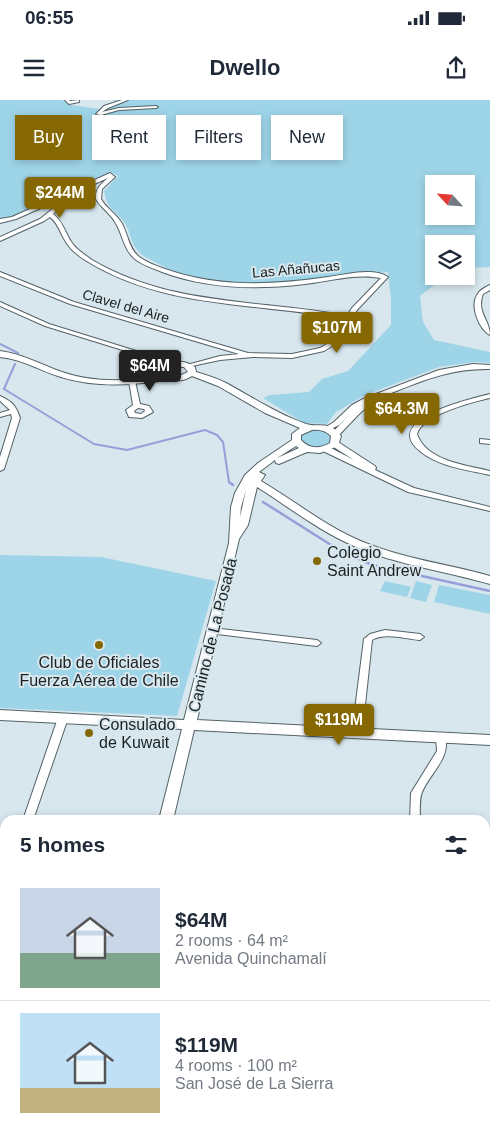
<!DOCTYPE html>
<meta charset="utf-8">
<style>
body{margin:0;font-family:Arial,sans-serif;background:#f2f2f3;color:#1f2937;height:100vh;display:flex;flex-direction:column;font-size:19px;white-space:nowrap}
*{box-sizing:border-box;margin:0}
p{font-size:16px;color:#747a83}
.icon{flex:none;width:28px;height:28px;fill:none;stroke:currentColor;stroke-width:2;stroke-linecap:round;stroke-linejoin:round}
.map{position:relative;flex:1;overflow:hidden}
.panel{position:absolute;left:0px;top:715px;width:490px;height:320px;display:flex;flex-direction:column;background:#fff;border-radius:15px 15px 0 0;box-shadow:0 2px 8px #0003}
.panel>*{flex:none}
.guide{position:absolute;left:15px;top:15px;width:460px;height:45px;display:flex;gap:10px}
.needle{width:32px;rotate:296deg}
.buttons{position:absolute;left:425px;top:75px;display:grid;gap:10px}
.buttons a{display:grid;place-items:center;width:50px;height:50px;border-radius:0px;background:#fff;box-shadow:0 2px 8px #0003;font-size:25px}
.price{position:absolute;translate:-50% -42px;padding:0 11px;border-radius:5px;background:#866802;color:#fff;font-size:16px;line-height:32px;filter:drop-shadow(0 1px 2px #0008)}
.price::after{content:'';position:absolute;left:50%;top:30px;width:15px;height:11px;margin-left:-8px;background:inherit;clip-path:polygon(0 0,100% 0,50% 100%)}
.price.on{background:#222;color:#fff}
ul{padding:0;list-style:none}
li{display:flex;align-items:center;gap:15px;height:125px;padding:0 20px}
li+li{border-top:1px solid #e0e1e3}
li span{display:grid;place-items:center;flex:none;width:140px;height:100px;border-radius:0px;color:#555}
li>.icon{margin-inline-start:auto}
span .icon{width:60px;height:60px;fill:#fffc;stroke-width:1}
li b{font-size:21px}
h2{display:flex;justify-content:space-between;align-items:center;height:60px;padding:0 20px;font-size:21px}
.pill{padding:0 18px;border-radius:0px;background:#fff;box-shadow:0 2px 8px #0003;font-size:18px;line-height:45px}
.pill.on{background:#866802;color:#fff}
.status{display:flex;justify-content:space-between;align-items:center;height:35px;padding:0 25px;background:#fff;direction:ltr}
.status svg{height:14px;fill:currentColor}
header{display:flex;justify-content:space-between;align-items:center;height:65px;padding:0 20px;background:#fff;font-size:22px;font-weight:700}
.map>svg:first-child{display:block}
</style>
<div class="status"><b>06:55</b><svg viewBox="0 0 49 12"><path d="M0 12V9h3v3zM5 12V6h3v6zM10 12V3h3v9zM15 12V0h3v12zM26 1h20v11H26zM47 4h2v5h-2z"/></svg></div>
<header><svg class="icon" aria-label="menu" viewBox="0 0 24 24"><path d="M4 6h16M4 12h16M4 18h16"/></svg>Dwello<svg class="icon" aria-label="share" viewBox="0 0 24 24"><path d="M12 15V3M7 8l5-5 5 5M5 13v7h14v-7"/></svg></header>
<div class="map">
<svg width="490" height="1035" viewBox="0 0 490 1035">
<rect width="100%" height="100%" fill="#d7e7ed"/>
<!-- green -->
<path fill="#9ed4e8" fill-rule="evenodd" d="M0,0h62l9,5 28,4 16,-8 -2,-1h377v167l-24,1v-24h-32v32h12l-26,20 3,26 11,18 56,12v11l-15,-1 -36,5 -74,28 -29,17 -9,12 -23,-1 -41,-25 7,-3 39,-3 13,-13 26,-8 43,-46v-26l-3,-27c-72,7 -168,28 -233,-10 -5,-3 -12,-5 -16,-10 -10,-10 -8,-21 -15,-30 -11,-14 -16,-11 -20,-31l14,-15 -8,-4 -103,47h-7zM434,84h32v32h-32z
M317,329l13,6v7c-10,8 -21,6 -30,-2l2,-6 6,-4z
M0,455l101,2 115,24 -39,135 -177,-8z
M385,481l26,6 -4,10 -27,-6z
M416,481l16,4 -6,17 -16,-4z
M439,485l51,10v19l-56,-12z"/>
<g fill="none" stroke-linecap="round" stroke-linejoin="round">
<!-- stream-far1 -->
<path stroke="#959fd9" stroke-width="2" d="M0,244l18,9
M15,264l-11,25 90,55 33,6 78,-20 12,5 6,7 6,40 3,2"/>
<!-- stream -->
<path stroke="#959fd9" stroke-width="2.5" d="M230,383l3,2
M263,402l76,48 33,15 118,26"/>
<!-- minor casing -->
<g stroke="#536166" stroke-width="2">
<path id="minor" d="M65,0h4l1,1 9,-1v2l-10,2z
M122,0h6l-20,8 -6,4 17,-4 37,-2 2,1 -2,1 -37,2 -18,5 -5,-1 8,-8z
M110,73l5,4 -13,12 -1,10c5,9 14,14 20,23 7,11 7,25 17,34 8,6 18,10 27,13 53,19 108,16 163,8 18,-2 44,-10 60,0l-31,33 -17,31 -16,10 -32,7 -39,-1 -33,3 -33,7v-2l33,-9 19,-2 -169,-50 -70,-28v-4l74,30 174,51 44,1 28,-6 15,-9 10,-20c-88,-17 -180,-9 -260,-59 -6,-4 -13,-9 -17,-15 -7,-9 -9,-21 -18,-28l-6,4 -44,20v-4l40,-18 30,-24 -54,24 -16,4v-4l12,-2 60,-27h4l3,-3zM108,78c-7,6 -13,11 -12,21 5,9 14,14 19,23 8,12 8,27 20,37 7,6 18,9 27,13 46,17 94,18 143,12 24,-3 52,-11 76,-6l-29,30 -5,8c-88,-17 -174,-9 -255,-56 -7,-5 -15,-10 -20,-17 -7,-10 -9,-22 -19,-29l30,-25z
M490,185v5l-7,4c-7,18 7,26 7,41 -11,-6 -20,-28 -13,-40 3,-5 8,-8 13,-10z
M0,202l49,22 97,30 28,11 -3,2 -2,-1 -27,-10 -97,-30 -45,-20z
M473,264l17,1v4c-45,-1 -76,16 -117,31l-1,2 -14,13 -20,21h-3l-4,-2 19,-20 -11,11 -12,6 -4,-2 11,-7 18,-17 11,-6 76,-29z
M132,279l3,2 5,23 9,2 4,6 -11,6 -13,-1 -3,-7 7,-5 -4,-24zM138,308l6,1 1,2 -4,3 -6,-1 -1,-2z
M490,294v4c-18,4 -68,17 -73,36 9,27 49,31 73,37v4c-22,-5 -50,-8 -69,-23 -42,-32 49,-53 69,-58z
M0,296c13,6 16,10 20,22l-16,51 -4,2v-14l12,-39 -1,-4 -11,3v-4l10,-3 -10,-9z
M480,339l10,1v4l-10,-1z
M332,342h6l37,24 1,2 -1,2 39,18 76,19v4l-82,-19 -85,-41v-4h6l25,13 -22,-14z
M212,528l105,12 4,3 -4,3 -108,-13 -1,-2 1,-2z
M385,530l35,4 4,3 -4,3c-14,-1 -35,-8 -48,0l-10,93 -2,3h-6l-2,-3 12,-94 6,-5z
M63,614l3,1 2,3 -35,102h-10l35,-102 2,-3z
M441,633l3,1c9,22 -14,39 -22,58 -3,7 -2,20 -2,28h-10l1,-27 26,-42 -1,-14 2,-3z
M0,770l5,1v10l-5,-1z
M485,882l5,1v10l-5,-1z"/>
</g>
<!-- tertiary casing -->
<g stroke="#536166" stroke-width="2">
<path id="tertiary" d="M0,251c24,3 43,15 65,22 30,10 66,8 96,3l1,-9c12,-6 21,-8 33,0l1,5c10,3 20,6 30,11 26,14 51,31 80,41 14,4 23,-4 35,12l-3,10 -18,7 -13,-1 -28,12 -3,-1 -1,-3 -16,12 6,3 -4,6c34,20 65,46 102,61 41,17 85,22 127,34v8c-45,-13 -93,-19 -136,-38 -35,-15 -65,-39 -97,-59l-9,38 -9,14 -42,181 293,15v10l-296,-15 -21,90h-14l23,-91 -182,-9v-10l184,10 45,-177 2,-36 4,-14 10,-18 13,-12 34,-23v-6l8,-6 -35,-15 -47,-27 -26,-10c-15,8 -12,2 -25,4 -36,5 -70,8 -106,-3 -21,-6 -38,-18 -61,-20zM176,267h8l4,5 -9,4 -10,-3v-3zM312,330c8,-1 14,1 19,6l-1,7c-10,6 -21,6 -29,-3v-5zM296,346l3,2 -22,10zM246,390l-6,27 1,-10z
M0,1004h5v16h-5z"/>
</g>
<!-- minor -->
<use href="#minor" fill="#fff" fill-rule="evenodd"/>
<!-- tertiary -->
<use href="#tertiary" fill="#fff" fill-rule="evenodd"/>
</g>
<!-- markers -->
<g fill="#866802" stroke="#d7e7ed" stroke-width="2">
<circle cx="317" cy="461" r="5"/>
<circle cx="99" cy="545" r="5"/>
<circle cx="89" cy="633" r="5"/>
</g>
<g text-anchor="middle" stroke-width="4" stroke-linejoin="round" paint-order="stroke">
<!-- far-street labels -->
<g font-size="14" fill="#1b2123" stroke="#d7e7ed">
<text transform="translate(296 169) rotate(-5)" y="5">Las Añañucas</text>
<text transform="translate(126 206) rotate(16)" y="5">Clavel del Aire</text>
</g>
<!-- poi labels -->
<g font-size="16" fill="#1b2123" stroke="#d7e7ed" text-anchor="start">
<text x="327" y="458">Colegio<tspan x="327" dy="18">Saint Andrew</tspan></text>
<text x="99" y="568" text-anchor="middle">Club de Oficiales<tspan x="99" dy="18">Fuerza Aérea de Chile</tspan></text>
<text x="99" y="630">Consulado<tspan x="99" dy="18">de Kuwait</tspan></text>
</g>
<!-- street labels -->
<g font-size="16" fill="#1b2123" stroke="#d7e7ed">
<text transform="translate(212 535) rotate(-76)" y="6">Camino de La Posada</text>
</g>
</g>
</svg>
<div class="buttons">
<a><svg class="needle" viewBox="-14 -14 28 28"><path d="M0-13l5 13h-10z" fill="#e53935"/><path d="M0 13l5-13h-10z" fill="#747a83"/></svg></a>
<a><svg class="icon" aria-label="layers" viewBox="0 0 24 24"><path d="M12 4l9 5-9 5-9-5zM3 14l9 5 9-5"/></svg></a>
</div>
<b class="price" style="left:60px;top:119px">$244M</b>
<b class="price" style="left:337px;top:254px">$107M</b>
<b class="price on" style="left:150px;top:292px">$64M</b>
<b class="price" style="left:402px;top:335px">$64.3M</b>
<b class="price" style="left:339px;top:646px">$119M</b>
<div class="guide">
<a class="pill on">Buy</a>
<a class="pill">Rent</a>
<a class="pill">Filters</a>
<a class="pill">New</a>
</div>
<section class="panel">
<h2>5 homes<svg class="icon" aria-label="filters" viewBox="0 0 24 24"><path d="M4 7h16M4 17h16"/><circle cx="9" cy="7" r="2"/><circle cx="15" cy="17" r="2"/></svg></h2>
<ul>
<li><span style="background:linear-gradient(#c9d6e8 65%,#7fa58c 0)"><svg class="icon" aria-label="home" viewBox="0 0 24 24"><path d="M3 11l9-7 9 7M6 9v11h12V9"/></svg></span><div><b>$64M</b><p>2 rooms · 64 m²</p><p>Avenida Quinchamalí</p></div></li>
<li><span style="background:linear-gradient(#bfe0f5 75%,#c2b280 0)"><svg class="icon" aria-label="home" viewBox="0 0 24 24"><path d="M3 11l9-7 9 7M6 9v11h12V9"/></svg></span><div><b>$119M</b><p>4 rooms · 100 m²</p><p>San José de La Sierra</p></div></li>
</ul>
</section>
</div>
